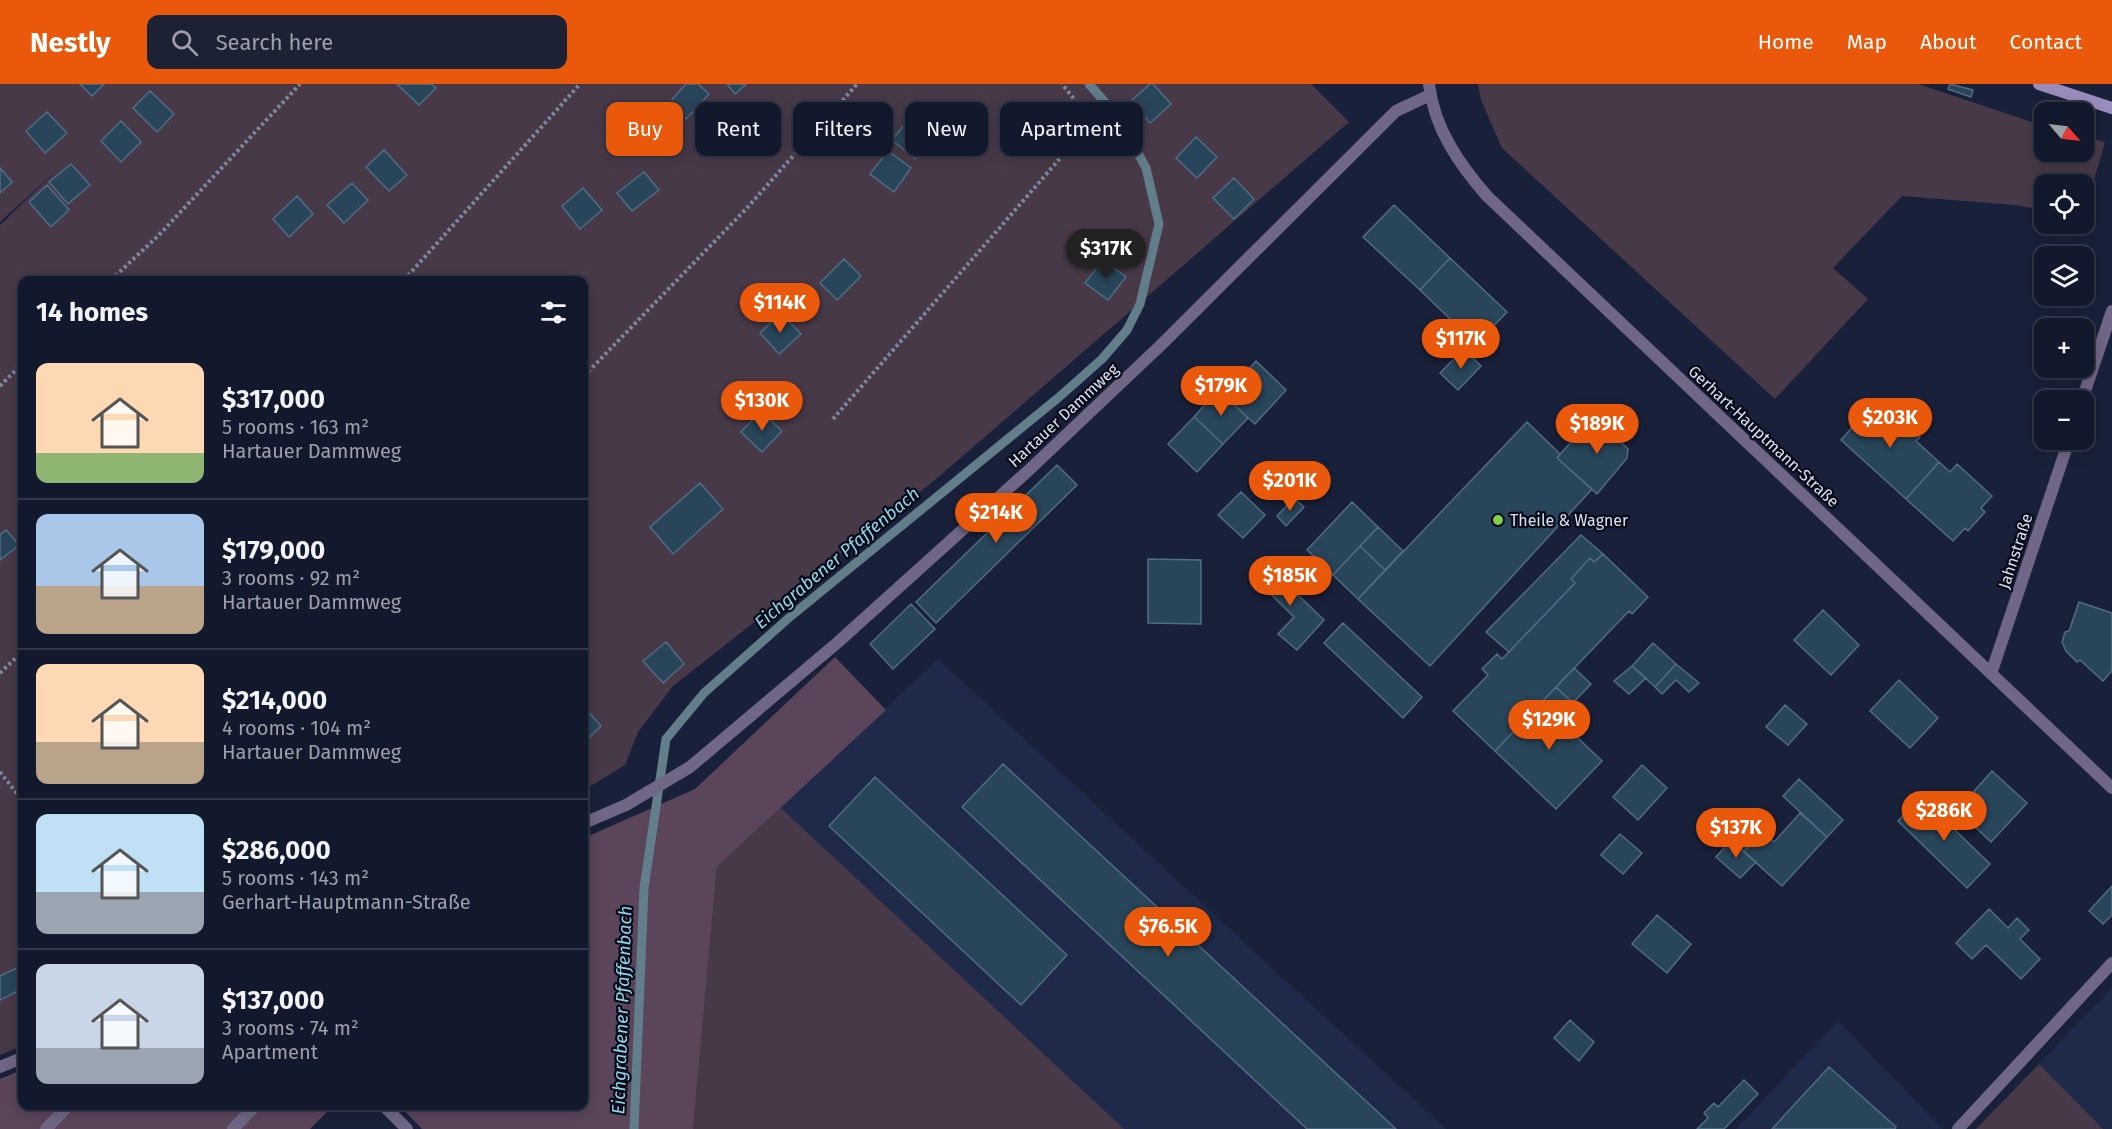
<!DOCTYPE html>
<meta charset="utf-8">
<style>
body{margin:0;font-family:"Fira Sans",sans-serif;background:#1c2234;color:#f1f3f6;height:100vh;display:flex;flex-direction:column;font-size:22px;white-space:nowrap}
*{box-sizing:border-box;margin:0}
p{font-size:20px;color:#9da0a9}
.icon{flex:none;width:33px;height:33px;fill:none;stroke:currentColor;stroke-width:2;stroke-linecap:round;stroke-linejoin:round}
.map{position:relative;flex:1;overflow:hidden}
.drawer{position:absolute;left:18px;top:192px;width:570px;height:834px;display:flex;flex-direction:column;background:#13192c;border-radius:12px;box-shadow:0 3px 15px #0003,0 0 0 2px #323848}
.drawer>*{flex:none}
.top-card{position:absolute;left:606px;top:18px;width:570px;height:54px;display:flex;gap:12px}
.needle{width:39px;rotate:118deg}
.buttons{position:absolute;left:2034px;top:18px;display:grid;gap:12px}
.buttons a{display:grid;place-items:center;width:60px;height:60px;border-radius:12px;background:#13192c;box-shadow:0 3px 15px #0003,0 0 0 2px #323848;font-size:30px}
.price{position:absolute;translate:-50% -51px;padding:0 14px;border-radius:21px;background:#ea580c;color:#fff;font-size:20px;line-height:39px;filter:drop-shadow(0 2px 3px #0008)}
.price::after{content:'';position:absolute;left:50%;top:36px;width:18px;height:14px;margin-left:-9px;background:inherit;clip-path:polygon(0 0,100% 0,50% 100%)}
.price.selected{background:#222;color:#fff}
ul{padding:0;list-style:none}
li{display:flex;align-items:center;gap:18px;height:150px;padding:0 18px}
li+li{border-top:2px solid #323848}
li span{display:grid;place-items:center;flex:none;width:168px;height:120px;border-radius:12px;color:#555}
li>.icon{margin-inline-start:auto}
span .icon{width:72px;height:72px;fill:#fffc;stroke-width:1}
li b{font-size:26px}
h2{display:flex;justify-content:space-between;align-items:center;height:72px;padding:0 18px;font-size:26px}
.pill{padding:0 21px;border-radius:12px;background:#13192c;box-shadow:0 3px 15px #0003,0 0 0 2px #323848;font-size:21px;line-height:54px}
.pill.selected{background:#ea580c;color:#fff}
header{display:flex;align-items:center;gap:36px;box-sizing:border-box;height:84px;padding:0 30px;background:#ea580c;color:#fff}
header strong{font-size:28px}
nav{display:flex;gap:33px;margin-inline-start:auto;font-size:21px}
.search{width:420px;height:54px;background:#1c2234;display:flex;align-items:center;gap:15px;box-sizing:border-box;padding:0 21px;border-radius:12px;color:#9da0a9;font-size:22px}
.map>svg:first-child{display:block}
</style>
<header>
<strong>Nestly</strong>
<div class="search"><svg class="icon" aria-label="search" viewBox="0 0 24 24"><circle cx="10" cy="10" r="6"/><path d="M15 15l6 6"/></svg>Search here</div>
<nav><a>Home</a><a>Map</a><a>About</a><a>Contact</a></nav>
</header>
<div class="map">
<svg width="2112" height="1045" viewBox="0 0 2112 1045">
<rect width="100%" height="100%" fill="#19213a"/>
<!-- built -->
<path fill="#1f2949" d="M938,575l508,470h-753l24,-262z
M2112,904v141h-136l63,-65z
M1838,937l105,108h-207z"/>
<!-- green -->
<path fill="#483949" d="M0,0h1311l38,38 -414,358 -262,206 -35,46 -13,33 -41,25v-510h-562v766l-22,9v-830l60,-58 -60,55z
M1478,0h440l126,42v26h40v-16l21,6 -21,73v-31h-40v26l-29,-5 -113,-9 -69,72 35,31 -93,100 -273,-251 -21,-48z
M781,724l343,321h-431l24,-262z
M2039,980l64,65h-127z"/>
<!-- forest -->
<path fill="#5a455b" d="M835,573l51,53 -169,157 -24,262h-271l-22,-23h184v-268l111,-49z
M22,986v36h311l-23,23h-310v-50z"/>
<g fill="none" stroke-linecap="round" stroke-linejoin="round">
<!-- stream -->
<path stroke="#627e8a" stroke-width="9" d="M634,1045l10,-241 22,-149 38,-46 87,-77 267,-218 44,-39 25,-29 13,-26 19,-80 -13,-56 -28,-51 -29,-33"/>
</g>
<!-- building -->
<path fill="#29455a" stroke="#506d84" stroke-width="1.5" d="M80,0h24l-12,12z
M397,0h34l5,4 -17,17z
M686,0h12l11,10 -23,25 -17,-16z
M727,0h19l-11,10z
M1150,0h3l18,20 -21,19 -19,-22z
M1950,0l23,6 -2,7 -23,-8z
M150,7l24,23 -17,18 -24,-24z
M1048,26l22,18 -18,23 -22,-19z
M47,28l20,21 -22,20 -19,-22z
M910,34l23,18 -18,23 -23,-19z
M121,37l20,21 -20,20 -20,-21z
M1196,53l21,20 -20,21 -21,-20z
M384,66l23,25 -18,16 -23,-24z
M888,67l23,17 -17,24 -24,-18z
M71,80l19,21 -22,19 -19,-22z
M0,84l12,14 -12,11z
M644,88l15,18 -27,21 -15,-18z
M1234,94l20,21 -20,20 -21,-21z
M352,99l16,17 -24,23 -17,-18z
M47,101l22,25 -18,17 -22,-25z
M583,104l19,22 -22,19 -18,-23z
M297,112l16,18 -24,23 -16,-18z
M1394,121l56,53 -30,32 -57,-53z
M1450,174l57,54 -31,32 -56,-54z
M844,175l17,17 -24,24 -17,-17z
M1103,176l23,17 -18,23 -23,-17z
M781,229l20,21 -22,20 -19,-21z
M1464,265l17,17 -23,24 -18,-17z
M1256,277l30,29 -31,34 -30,-27z
M1218,306l30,28 -25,26 -29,-27z
M1877,315l43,38 -4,4 23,21 -33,37 -65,-59z
M761,327l21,20 -20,21 -21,-20z
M1194,333l29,27 -26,28 -29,-28z
M1608,334l20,19 -6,6 6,6 -1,9 -30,36 -40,-36 20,-23 7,6z
M1527,338l33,32 -3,4 35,31 -162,177 -72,-67z
M1939,378l11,10 7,-8 35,32 -11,12 4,4 -17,19 -3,-3 -12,13 -47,-42z
M1057,381l20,20 -141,138 -20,-21z
M700,399l23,26 -50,45 -23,-27z
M1241,408l24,23 -22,23 -25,-23z
M1294,414l10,9 -18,19 -9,-10z
M1352,418l26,25 -45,48 -26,-25z
M1378,443l25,24 -18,19 -25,-24z
M6,446l13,15 -19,15v-25z
M1581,451l22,19 -9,8 -4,-4 -19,21 4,4 -66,69 -23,-20z
M1360,462l25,24 -27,29 -25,-24z
M1603,470l45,43 -16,17 -3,-3 -134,140 -42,-40 35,-36 -6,-6 15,-15 5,5 73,-76 -4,-4 19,-21 4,4z
M1148,475l53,1v64l-53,-1z
M1258,482l11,1 55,53 -27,30 -19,-16 16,-17 -44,-43z
M2079,518l33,11v58l-9,10 -23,-21 -3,2 -11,-11 -4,-9 3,-10 4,-1z
M911,520l24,25 -42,40 -23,-25z
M1823,526l36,35 -28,30 -37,-35z
M1343,539l79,74 -19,21 -79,-75z
M666,558l18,22 -21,19 -20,-22z
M1653,559l23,21 -21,23 -23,-21z
M1676,580l23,19 -10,9 -13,-12 -14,14 -7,-7z
M1632,582l14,12 -17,16 -15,-13z
M1574,584l17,16 -18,19 -17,-16z
M1899,596l39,38 -28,30 -40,-37z
M1556,603l17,16 -15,16 44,42 -46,48 -61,-58z
M1785,621l22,19 -19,21 -22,-18z
M584,623l17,19 -17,17z
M1003,680l393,365h-89l-345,-322z
M1642,681l25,23 -29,32 -25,-23z
M1992,687l35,32 -36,39 -20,-19 11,-12 -14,-13z
M875,693l192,178 -46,50 -192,-179z
M1799,695l44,41 -16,17 -44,-41z
M1921,713l69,67 -23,24 -69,-67z
M1800,729l27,24 -45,49 -38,-34 19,-20 11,10z
M1744,730l19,18 -19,20 -20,-17z
M1620,750l22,19 -19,21 -22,-19z
M1731,756l25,22 -16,16 -24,-21z
M2112,802v29l-9,9 -14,-13z
M1989,825l19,19 9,-10 12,12 -9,9 20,20 -19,20 -35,-34 -14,14 -16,-16z
M1657,831l34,29 -24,29 -35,-29z
M17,884l5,12v9l-22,11v-24z
M1570,936l24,22 -15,19 -25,-23z
M1829,983l67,60 -1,2h-123z
M1744,996l14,14 -34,35h-27l11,-11 -4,-5 10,-10 4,4z"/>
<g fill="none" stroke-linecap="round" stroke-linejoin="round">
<!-- path -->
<path stroke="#7f879b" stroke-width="4" stroke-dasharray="3 3" stroke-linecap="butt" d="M111,196l48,-45 141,-151
M404,196l176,-196
M584,292l163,-168 110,-124
M0,302l22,-22
M833,335l250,-287 5,-13 -2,-5 -24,-30
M0,589l22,-21
M0,688l22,28"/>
<!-- service -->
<path stroke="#6f6785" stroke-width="12" d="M1958,1045l154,-166"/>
<!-- minor -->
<path stroke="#6f6785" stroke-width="12" d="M1429,0c5,44 30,80 58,112l625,592
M2082,316l30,-89
M1991,590l78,-234
M584,739l42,-18 64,-38 147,-124 192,-173 132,-125 235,-234 34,-16
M0,983l22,-9
M384,1022l23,23
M46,1045l22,-23
M233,1045l22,-23"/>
<!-- secondary -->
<path stroke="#9a8dbe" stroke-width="12" d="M2039,0l73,24"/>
</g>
<!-- markers -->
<circle fill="#85cf4d" stroke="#080b17" stroke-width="2" cx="1498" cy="436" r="6"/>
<g text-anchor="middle" stroke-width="4.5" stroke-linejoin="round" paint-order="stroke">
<!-- street labels -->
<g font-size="16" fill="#dae1f2" stroke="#080b17">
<text transform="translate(1063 331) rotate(-43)" y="6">Hartauer Dammweg</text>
<text transform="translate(1764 352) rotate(43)" y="6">Gerhart-Hauptmann-Straße</text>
<text transform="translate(2015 467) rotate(-72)" y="6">Jahnstraße</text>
</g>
<!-- poi labels -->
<g font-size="16" fill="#dae1f2" stroke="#080b17" text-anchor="start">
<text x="1510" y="442">Theile &amp; Wagner</text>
</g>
<!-- water labels -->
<g font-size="18" font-style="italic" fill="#8fd7e9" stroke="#080b17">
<text transform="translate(837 474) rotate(-40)" y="6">Eichgrabener Pfaffenbach</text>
<text transform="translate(622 926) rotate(-88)" y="6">Eichgrabener Pfaffenbach</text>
</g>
</g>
</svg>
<div class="buttons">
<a><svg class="needle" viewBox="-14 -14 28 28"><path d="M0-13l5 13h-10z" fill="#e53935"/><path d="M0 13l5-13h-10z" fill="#9da0a9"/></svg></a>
<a><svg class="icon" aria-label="locate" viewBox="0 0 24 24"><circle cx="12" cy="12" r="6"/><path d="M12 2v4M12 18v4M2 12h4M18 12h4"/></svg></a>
<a><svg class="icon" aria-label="layers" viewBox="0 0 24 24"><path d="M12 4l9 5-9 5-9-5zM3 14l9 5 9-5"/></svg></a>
<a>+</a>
<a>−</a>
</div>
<b class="price selected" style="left:1106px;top:196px">$317K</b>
<b class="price" style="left:780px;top:250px">$114K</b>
<b class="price" style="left:1461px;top:286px">$117K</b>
<b class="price" style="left:1221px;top:333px">$179K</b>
<b class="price" style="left:762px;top:348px">$130K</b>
<b class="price" style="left:1890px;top:365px">$203K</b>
<b class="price" style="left:1597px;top:371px">$189K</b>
<b class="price" style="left:1290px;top:428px">$201K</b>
<b class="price" style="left:996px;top:460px">$214K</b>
<b class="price" style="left:1290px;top:523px">$185K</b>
<b class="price" style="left:1549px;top:667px">$129K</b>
<b class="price" style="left:1944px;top:758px">$286K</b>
<b class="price" style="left:1736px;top:775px">$137K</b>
<b class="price" style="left:1168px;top:874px">$76.5K</b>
<div class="top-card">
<a class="pill selected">Buy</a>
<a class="pill">Rent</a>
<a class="pill">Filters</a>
<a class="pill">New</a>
<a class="pill">Apartment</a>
</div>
<section class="drawer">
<h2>14 homes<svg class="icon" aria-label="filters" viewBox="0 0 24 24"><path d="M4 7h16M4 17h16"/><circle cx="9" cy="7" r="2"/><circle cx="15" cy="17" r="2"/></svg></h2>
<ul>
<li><span style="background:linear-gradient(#ffd9b3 75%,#8fb573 0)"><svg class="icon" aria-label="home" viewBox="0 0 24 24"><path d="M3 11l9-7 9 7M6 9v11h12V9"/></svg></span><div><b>$317,000</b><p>5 rooms · 163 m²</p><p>Hartauer Dammweg</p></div></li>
<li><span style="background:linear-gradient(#a9c7e8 60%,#b9a48a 0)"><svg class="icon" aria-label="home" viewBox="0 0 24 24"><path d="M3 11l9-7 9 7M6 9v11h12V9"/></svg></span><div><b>$179,000</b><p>3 rooms · 92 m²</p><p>Hartauer Dammweg</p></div></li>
<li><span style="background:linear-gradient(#ffd9b3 65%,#b9a48a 0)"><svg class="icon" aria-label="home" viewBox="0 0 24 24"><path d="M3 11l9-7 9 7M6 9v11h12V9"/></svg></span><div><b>$214,000</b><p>4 rooms · 104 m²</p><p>Hartauer Dammweg</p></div></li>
<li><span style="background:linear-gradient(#bfe0f5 65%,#9aa5b1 0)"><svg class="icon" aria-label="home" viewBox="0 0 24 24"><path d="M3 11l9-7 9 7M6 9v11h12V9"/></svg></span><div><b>$286,000</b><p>5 rooms · 143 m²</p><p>Gerhart-Hauptmann-Straße</p></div></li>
<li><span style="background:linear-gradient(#c9d6e8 70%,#9aa5b1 0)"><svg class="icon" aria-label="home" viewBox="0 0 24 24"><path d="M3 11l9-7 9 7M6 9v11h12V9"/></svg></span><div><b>$137,000</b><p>3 rooms · 74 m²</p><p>Apartment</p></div></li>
</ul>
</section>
</div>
